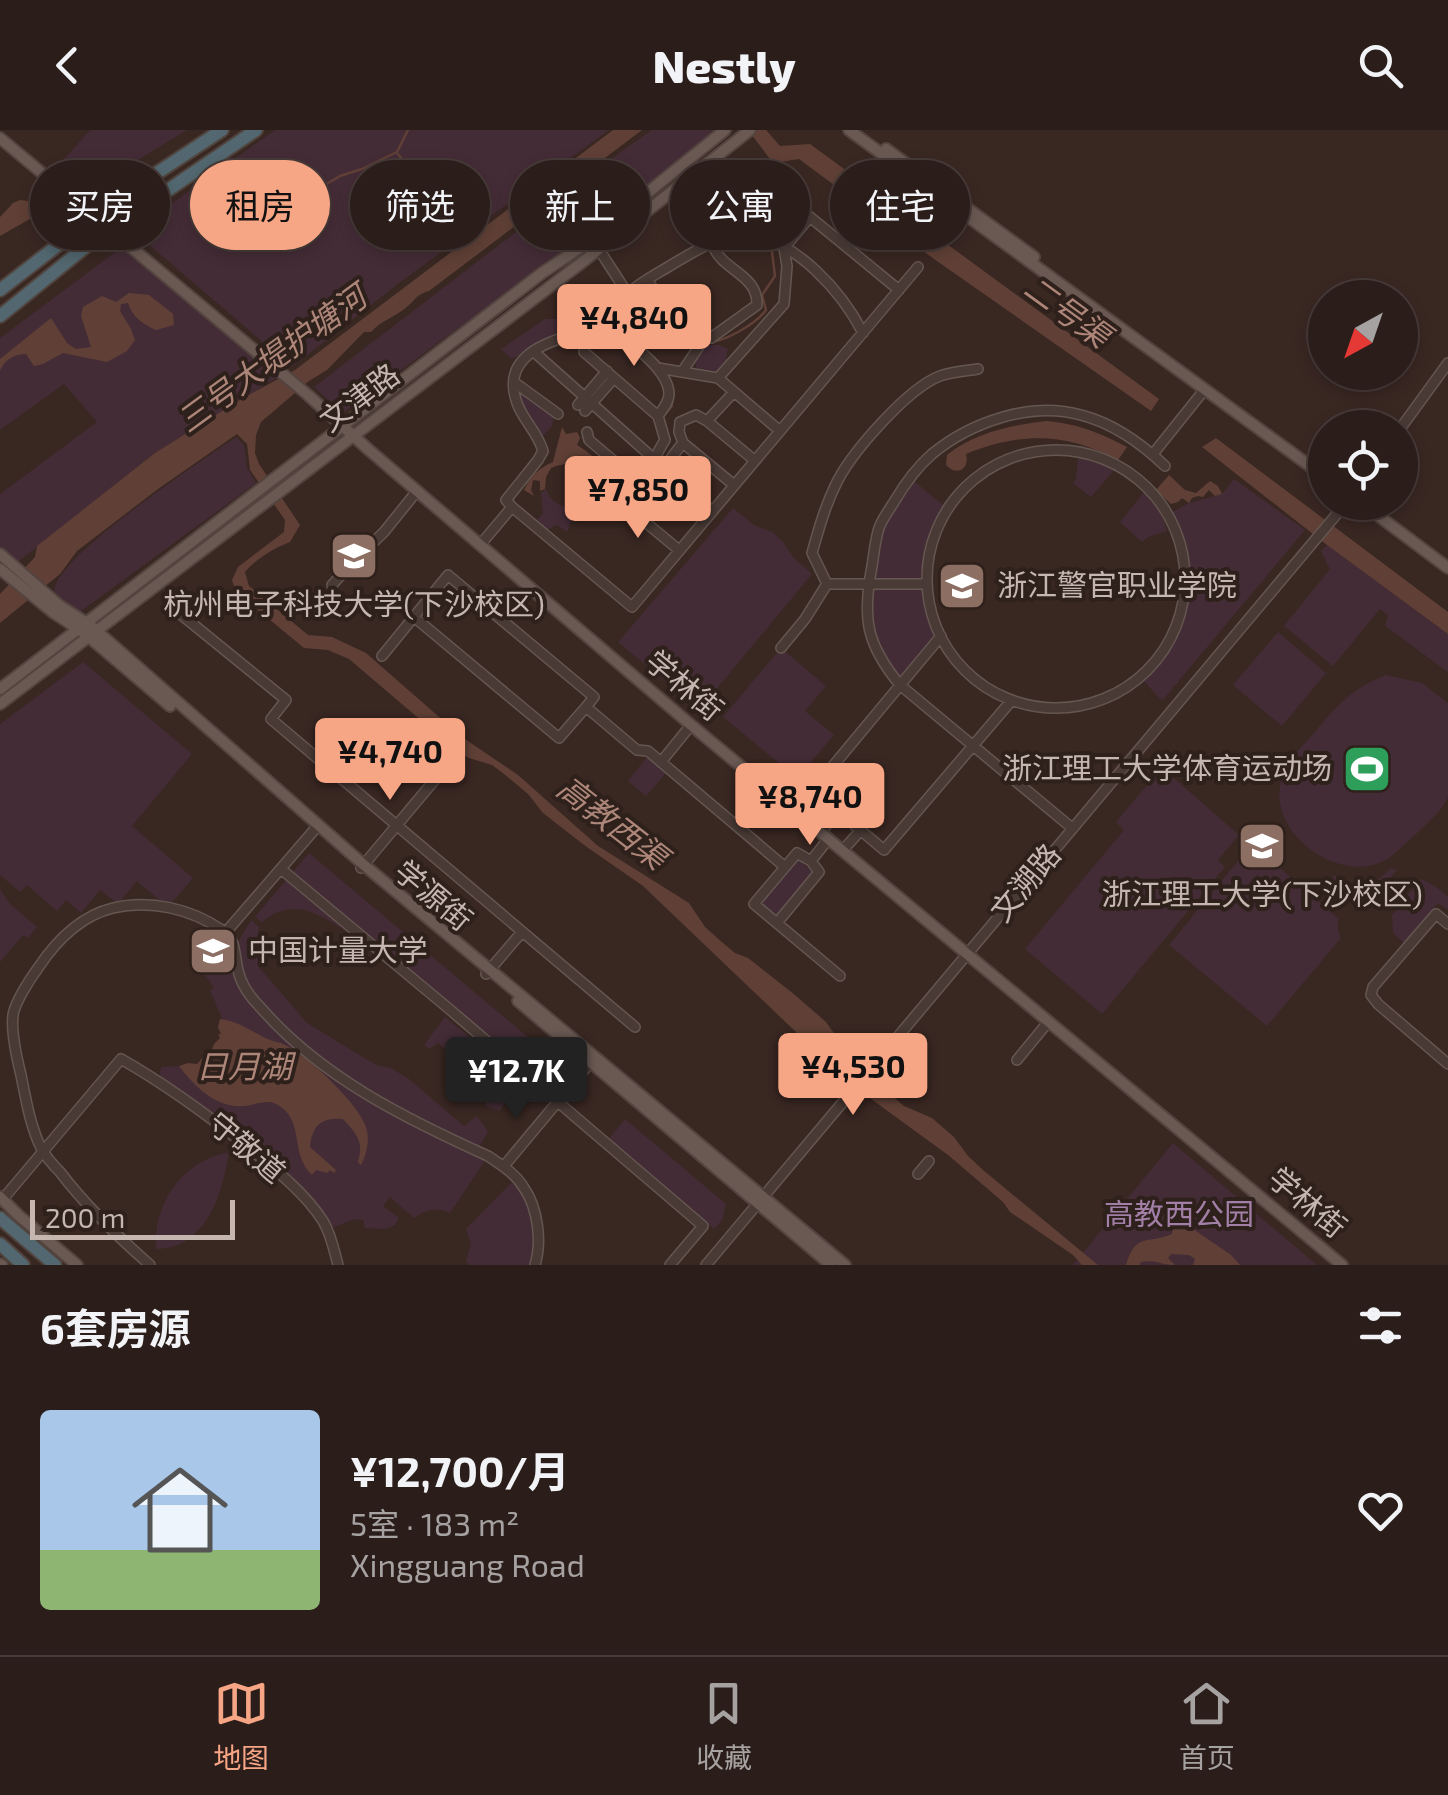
<!DOCTYPE html>
<html lang="zh">
<meta charset="utf-8">
<style>
body{margin:0;font-family:"Exo 2","Noto Sans SC",sans-serif;background:#372a27;color:#f1f3f6;height:100vh;display:flex;flex-direction:column;font-size:38px;white-space:nowrap}
*{box-sizing:border-box;margin:0}
p{font-size:32px;color:#a6a2a2}
.icon{flex:none;width:55px;height:55px;fill:none;stroke:currentColor;stroke-width:2;stroke-linecap:round;stroke-linejoin:round}
.map{position:relative;height:1135px;overflow:hidden}
.details{display:flex;flex-direction:column;background:#2b1d1a;flex:1}
.details>*{flex:none}
.hud{position:absolute;left:30px;top:30px;width:1390px;height:90px;display:flex;gap:20px}
.needle{width:65px;rotate:220deg}
.buttons{position:absolute;left:1308px;top:150px;display:grid;gap:20px}
.buttons a{display:grid;place-items:center;width:110px;height:110px;border-radius:50%;background:#2b1d1a;box-shadow:0 5px 15px #0003,0 0 0 2px #473b39;font-size:50px}
.scale{position:absolute;left:30px;bottom:25px;width:205px;box-sizing:border-box;padding-left:10px;border:5px solid #c6b6b0;border-top:0;font-size:28px;line-height:35px;white-space:nowrap;color:#c6b6b0;-webkit-text-stroke:8px #2e201b;paint-order:stroke}
.price{position:absolute;translate:-50% -85px;padding:0 22px;border-radius:10px;background:#f6a585;color:#111;font-size:32px;line-height:65px;filter:drop-shadow(0 2px 5px #0008)}
.price::after{content:'';position:absolute;left:50%;top:60px;width:30px;height:22px;margin-left:-15px;background:inherit;clip-path:polygon(0 0,100% 0,50% 100%)}
.price.active{background:#222;color:#fff}
ul{padding:0;list-style:none}
li{display:flex;align-items:center;gap:30px;height:250px;padding:0 40px}
li span{display:grid;place-items:center;flex:none;width:280px;height:200px;border-radius:10px;color:#555}
li>.icon{margin-inline-start:auto}
span .icon{width:120px;height:120px;fill:#fffc;stroke-width:1}
li b{font-size:42px}
h2{display:flex;justify-content:space-between;align-items:center;height:120px;padding:0 40px;font-size:42px}
.chip{padding:0 35px;border-radius:45px;background:#2b1d1a;box-shadow:0 5px 15px #0003,0 0 0 2px #473b39;font-size:35px;line-height:90px}
.chip.active{background:#f6a585;color:#111}
header{display:flex;justify-content:space-between;align-items:center;height:130px;padding:0 40px;background:#2b1d1a;font-size:45px;font-weight:800}
.menu{display:flex;justify-content:space-around;align-items:center;height:140px;border-top:2px solid #473b39;background:#2b1d1a;font-size:28px;color:#a6a2a2}
.menu a{display:grid;justify-items:center;gap:5px}
.menu .active{color:#f6a585}
.map>svg:first-child{display:block}
</style>
<header><svg class="icon" aria-label="back" viewBox="0 0 24 24"><path d="M15 5l-7 7 7 7"/></svg>Nestly<svg class="icon" aria-label="search" viewBox="0 0 24 24"><circle cx="10" cy="10" r="6"/><path d="M15 15l6 6"/></svg></header>
<div class="map">
<svg width="1448" height="1135" viewBox="0 0 1448 1135">
<rect width="100%" height="100%" fill="#392722"/>
<!-- green -->
<path fill="#442c36" d="M90,0h97l-100,61 -30,-24z
M275,0h334l-210,153 -107,84 -159,-136z
M652,0h78l-388,283 -28,-26 305,-234z
M126,114l157,130 -128,79 -145,115 -10,-9v-65l97,-72 -33,-38 -64,46v-92z
M545,189h16l7,8 -56,32 -11,-10z
M700,214l19,1 9,4 -3,14 -8,8 -21,-3 -1,-12z
M517,258l37,27 -2,11 -10,11 -21,-31z
M236,307l8,8 3,23 9,15 -179,131 -23,-23c2,-35 148,-130 182,-154z
M1078,326l24,6 13,7 -24,28 -18,-14 3,-4z
M910,348l38,31c-26,37 -26,88 -7,127l-41,49 -17,-21 -17,-54 13,-83z
M1234,349l71,51 -143,171 -21,-23c50,-56 56,-95 27,-164l21,-11 33,-9z
M546,359c8,23 31,21 45,5l24,8 2,7 -11,11 -22,-12 -13,13 -4,11 -11,-7 -10,6 -10,-10 7,-8 -2,-20z
M1144,362l18,23 5,16 -19,6 -6,5 -22,-20z
M733,378l21,17 18,7 11,10 10,15 19,17 -113,136 -81,-68z
M1327,415l121,89v38l-63,-46 3,-11 -8,-6 -47,57 -49,-40 46,-57 -9,-18z
M1278,502l48,41 -44,53 -49,-41z
M781,518l45,38 -21,25 29,24 -23,27 10,9 -13,16 -85,-70z
M83,532l109,92 -60,72 61,52 -25,29 -31,-26 -19,23 -18,-14 -19,23 -15,-13 -9,11 -30,-26 -7,7 -20,-17v-151z
M1386,545l36,8 26,20c0,23 0,47 0,70 0,7 0,17 0,23 -3,13 -30,36 -41,46 -9,9 -18,18 -31,22 -47,15 -113,-38 -93,-89 6,-16 20,-30 32,-43 22,-27 38,-44 71,-57z
M647,627l19,16 -20,23 -18,-15z
M1162,644l13,5 64,56 -21,25 7,7 -123,147 -77,-65 99,-119 -8,-8 38,-45z
M1252,714l86,74v14l3,6 -74,88 -98,-81z
M309,723l233,196 -16,19 -234,-195z
M799,730l12,11 -1,5 -30,38 -7,1 -10,-7 -1,-8 31,-38z
M1391,738l6,2 -25,29 -15,1 -25,-19 2,-6 13,9 14,-5 7,3 10,-2z
M1421,749l14,7 13,11v13l-10,-7 -34,40 -11,-10 -1,-18z
M286,750l64,53c-31,-17 -54,-38 -88,-11l-7,-5z
M0,759l10,15 27,23 -9,11 -5,-3 -23,27z
M251,790l8,7 -3,18 6,14 -5,6 50,58 69,42 15,3 18,11 55,47 13,-10 11,16 -11,18 11,6 -38,57c-14,-6 -24,-3 -36,5l-24,-21 -7,9 16,12 -4,7 -10,4 -20,-1 -2,-8 -9,-1 -27,11 -25,-34 -143,-115 2,-14 18,-1 26,5 26,-31 -21,-50 4,-2 -16,-23 23,-27 14,9z
M445,887l75,61 -20,33 -15,-5 7,-18 -54,-45 -9,6 -5,-4z
M625,989l101,85 -4,16 -8,9 -105,-90z
M1173,1013l144,122h-244z
M229,1022c-6,41 -23,97 -73,97 -3,-47 27,-88 73,-97z
M516,1048l17,30 2,57h-65l-4,-3 5,-19 -5,-14z"/>
<!-- water -->
<path fill="#604036" d="M613,0h29l-213,161c-12,3 -13,8 -21,15 -12,11 -27,14 -37,26h-7l-37,38 -18,11 -48,41 -5,13 -1,18 4,11 41,61 -10,17c-17,7 -33,16 -45,30l4,14 59,49 24,2 34,16 96,84 56,38 80,71 91,57 16,24 19,17 11,9 13,5 47,37 31,27 30,42 48,42 28,12 22,19 14,19 15,14 115,95h-16l-9,-10 -63,-43 -7,-10 -55,-47 -81,-59 -46,-52 -24,-11 -154,-147 -59,-41 -41,-32 -15,-19 -24,-20 -12,-9 -23,-7 -12,-7 -108,-92 -21,-9 -24,-2 -68,-56 -4,-12 6,-13 46,-35 1,-12 -35,-50 -3,-26 -10,-10 -79,55 -81,62 -17,23 -60,49v-29l35,-37 2,-11 118,-93 88,-55 52,-28z
M748,0h18l14,16 30,-2 349,255 -8,12 -217,-152 -135,-100 -26,4z
M50,59l9,10 -14,6 -3,7 -42,24v-19l13,-14 7,-3 16,2z
M129,163l20,2 24,19 1,11 -18,5c-13,-6 -23,-12 -28,-27l-7,1 -1,7 11,18 4,11 -8,11 -20,11 -44,-9 -20,11 -9,2 -8,-12c-12,0 -22,6 -26,17v-12l51,-41 16,25 9,6 15,-2 -10,-31 2,-9 19,-11 14,6z
M1046,291c32,3 52,11 81,26l-9,13c-52,-28 -98,-28 -152,-6 4,15 -9,23 -20,11l1,-10c27,-22 65,-30 99,-34z
M562,297l4,7 11,-2 3,6 -3,7c16,10 32,23 31,43l-19,-5c-5,-21 -20,-22 -38,-15l-5,9 -1,12 -5,2v-10l-7,-1 -2,10 3,6 -10,-6c7,-14 15,-22 29,-28z
M1216,308l232,174v22l-121,-89 -125,-98z
M1169,345l16,15 11,3 14,-12 8,5 4,8 -7,2 -6,-6 -6,7 -5,-1 -6,2 -3,5 -7,-5 -4,4 -7,2 -15,-14z
M220,889c19,2 33,14 50,21 5,2 10,2 15,5 24,12 72,57 81,82 4,13 1,26 -5,38l-3,-3c6,-22 -1,-27 -15,-43 -21,-2 -31,6 -33,28l26,23 -2,3 -4,-3 -3,3 -11,-3 -4,5c-22,-21 -8,-52 -31,-68 -13,-10 -24,-2 -38,-1 -27,2 -49,-20 -64,-40l9,-3 9,1 8,-9 5,-1 4,-10 6,-6 -2,-4h3l-3,-7z
M1188,1090l8,11 35,24 9,10h-47l2,-6 -6,-4 -18,-1 -3,4 7,7c-12,0 -21,-6 -34,-3l-1,3h-14c10,-34 22,-20 46,-31l1,-13z"/>
<g fill="none" stroke-linecap="round" stroke-linejoin="round">
<!-- stream -->
<path stroke="#604036" stroke-width="2.5" d="M398,24l17,23
M420,53l4,5
M269,88l10,-11 34,-15 27,-16 22,-7 35,-17 11,-22
M780,109l11,-12 1,-8
M628,206l-5,-6 16,-28 13,-2 46,38
M705,212c17,2 51,-18 61,-32l-4,-15 13,-19 -3,-24 4,-6
M642,217l20,18
M664,285l8,-9v-5
M608,351l18,11 19,-7 11,-12 -1,-7"/>
<!-- minor casing -->
<g stroke="#645650" stroke-width="12">
<path id="minor" d="M598,118l26,40 -2,9
M647,150c15,23 39,45 64,58l46,-33c1,-32 -37,-34 -45,-62
M533,221l120,107 9,13 50,40
M584,222l74,64
M658,238l60,10 62,53
M682,242l24,-36
M718,248l66,-74 3,-38 -3,-18 26,-31 89,73
M514,252l44,32
M734,262l-27,29 47,39
M578,275l29,-34
M585,281l29,-33
M707,291l-11,-6 -16,7 -1,10 4,11 51,42
M1400,299l48,-66
M587,302l2,8 45,38h9c9,-11 14,-26 22,-38l-7,-24c5,-7 11,-14 11,-22 0,-25 -41,-52 -59,-68
M927 449a129 129 0 1 1 258 0a129 129 0 1 1-258 0Z
M1153,324l52,-65
M588,361c61,27 62,-10 95,-48
M621,372l58,48
M512,377l120,100 286,-340
M480,415l32,-38 -6,-7 32,-40 5,-9c-5,-18 -20,-31 -26,-48 -21,-58 56,-68 93,-77 14,-36 26,-40 58,-59 24,-14 49,-32 79,-31 49,2 96,58 116,97
M827,454h100
M332,455l19,-21 33,-32 33,-41
M178,482l108,88 -15,19 364,308
M414,487l145,121 27,-31
M941,506l-128,154 71,60 128,-150
M781,518l24,-29 22,-35 -15,-31c7,-25 14,-50 26,-73 16,-30 70,-92 102,-104 11,-4 26,-5 38,-7
M382,526l66,-81 146,122 -8,10 51,43 11,1 137,116
M661,632l30,-37
M1072,698l-172,-143c-34,-41 -38,-67 -28,-119 2,-12 3,-26 7,-38 3,-9 10,-18 15,-26 10,-17 23,-35 38,-48 39,-32 99,-53 149,-39 31,8 61,29 84,51
M821,702l17,-21
M843,720l18,-20
M811,731l-14,-8 -43,51 86,72
M361,738l87,-104
M281,739l167,139 255,218 -33,39
M777,793l42,-51 -8,-11 18,-23
M1448,794l-12,-10 -63,73 -2,8 7,9 70,60
M226,802l89,-103
M486,844l36,-42
M1017,930l32,-39
M504,1036l86,-103
M918,1044l11,-13
M3,1069l118,-140c46,26 88,57 129,90 26,21 55,44 73,72 8,13 11,29 15,44
M150,1135c-33,-29 -64,-59 -90,-93 -7,-7 -14,-15 -19,-24 -11,-23 -15,-48 -20,-73 -4,-16 -10,-44 -8,-60 2,-13 17,-36 25,-47 18,-27 42,-52 75,-60 37,-9 78,1 109,22 17,11 11,29 18,47 4,12 12,22 21,31 60,69 145,111 227,148 13,9 28,18 36,32 14,20 18,54 11,77
M706,1135l641,-763"/>
</g>
<!-- major casing -->
<g stroke="#53443f" stroke-width="14">
<path id="major" d="M849,0l476,347
M0,8l308,257 61,55 322,275 651,540
M886,19l148,108
M1360,372l88,66
M0,424l60,52 31,20 273,239 481,400
M0,439l54,44 29,19 87,74
M0,559l542,-416 36,-24 147,-119
M0,574l585,-444 165,-130
M518,871l313,264
M0,1067l18,18 59,50
M0,1134l2,1"/>
</g>
<!-- highway casing -->
<g stroke="#51433d" stroke-width="16">
<path id="highway" d="M113,72l109,-72
M130,86l126,-86
M0,160l80,-62
M0,186l89,-72
M0,1088l55,47
M0,1114l23,21"/>
</g>
<!-- minor -->
<use href="#minor" stroke="#493a35" stroke-width="9"/>
<!-- major -->
<use href="#major" stroke="#6a5953" stroke-width="10"/>
<!-- highway -->
<use href="#highway" stroke="#52676f" stroke-width="12"/>
<!-- highway-bridge casing -->
<g stroke="#51433d" stroke-width="16" stroke-linecap="butt">
<path id="highway-bridge" d="M80,98l33,-26
M89,114l41,-28"/>
</g>
<!-- highway-bridge -->
<use href="#highway-bridge" stroke="#52676f" stroke-width="12"/>
</g>
<!-- icons -->
<defs>
<g id="university-square" transform="scale(2.5)"><rect x="-9" y="-9" width="18" height="18" rx="4" fill="#8d6e63" stroke="#2e201b"/><path d="M0-5L7-2L0 1L-7-2ZM-4 1L0 2.5L4 1V4Q0 6-4 4Z" fill="#fff"/></g>
<g id="stadium-square" transform="scale(2.5)"><rect x="-9" y="-9" width="18" height="18" rx="4" fill="#2e9e5b" stroke="#2e201b"/><path d="M0-5a6.5 5 0 1 0 0 10a6.5 5 0 1 0 0-10ZM-3.5-1.8h7v3.6h-7Z" fill="#fff"/></g>
</defs>
<g fill-rule="evenodd">
<use href="#university-square" x="354" y="426"/>
<use href="#university-square" x="962" y="456"/>
<use href="#stadium-square" x="1367" y="639"/>
<use href="#university-square" x="1262" y="716"/>
<use href="#university-square" x="213" y="821"/>
</g>
<g text-anchor="middle" stroke-width="8" stroke-linejoin="round" paint-order="stroke">
<!-- street labels -->
<g font-size="30" fill="#c6b6b0" stroke="#2e201b">
<text transform="translate(360 268) rotate(-37)" y="10">文津路</text>
<text transform="translate(684 556) rotate(40)" y="10">学林街</text>
<text transform="translate(1026 753) rotate(-50)" y="10">文溯路</text>
<text transform="translate(433 766) rotate(40)" y="10">学源街</text>
<text transform="translate(246 1018) rotate(40)" y="10">守敬道</text>
<text transform="translate(1307 1073) rotate(40)" y="10">学林街</text>
</g>
<!-- poi labels -->
<g font-size="30" fill="#c6b6b0" stroke="#2e201b" text-anchor="start">
<text x="997" y="466">浙江警官职业学院</text>
<text x="354" y="485" text-anchor="middle">杭州电子科技大学(下沙校区)</text>
<text x="1332" y="649" text-anchor="end">浙江理工大学体育运动场</text>
<text x="1262" y="775" text-anchor="middle">浙江理工大学(下沙校区)</text>
<text x="248" y="831">中国计量大学</text>
</g>
<!-- park labels -->
<g font-size="30" fill="#a27fa6" stroke="#2e201b">
<text x="1179" y="1095">高教西公园</text>
</g>
<!-- water labels -->
<g font-size="32" font-style="italic" fill="#ad8679" stroke="#2e201b">
<text transform="translate(1067 182) rotate(36)" y="11">二号渠</text>
<text transform="translate(272 229) rotate(-36)" y="11">三号大堤护塘河</text>
<text transform="translate(612 693) rotate(38)" y="11">高教西渠</text>
<text x="244" y="948">日月湖</text>
</g>
</g>
</svg>
<div class="buttons">
<a><svg class="needle" viewBox="-14 -14 28 28"><path d="M0-13l5 13h-10z" fill="#e53935"/><path d="M0 13l5-13h-10z" fill="#a6a2a2"/></svg></a>
<a><svg class="icon" aria-label="locate" viewBox="0 0 24 24"><circle cx="12" cy="12" r="6"/><path d="M12 2v4M12 18v4M2 12h4M18 12h4"/></svg></a>
</div>
<div class="scale">200 m</div>
<b class="price" style="left:634px;top:239px">¥4,840</b>
<b class="price" style="left:638px;top:411px">¥7,850</b>
<b class="price" style="left:390px;top:673px">¥4,740</b>
<b class="price" style="left:810px;top:718px">¥8,740</b>
<b class="price" style="left:853px;top:988px">¥4,530</b>
<b class="price active" style="left:516px;top:992px">¥12.7K</b>
<div class="hud">
<a class="chip">买房</a>
<a class="chip active">租房</a>
<a class="chip">筛选</a>
<a class="chip">新上</a>
<a class="chip">公寓</a>
<a class="chip">住宅</a>
</div>
</div>
<section class="details">
<h2>6套房源<svg class="icon" aria-label="filters" viewBox="0 0 24 24"><path d="M4 7h16M4 17h16"/><circle cx="9" cy="7" r="2"/><circle cx="15" cy="17" r="2"/></svg></h2>
<ul>
<li><span style="background:linear-gradient(#a9c7e8 70%,#8fb573 0)"><svg class="icon" aria-label="home" viewBox="0 0 24 24"><path d="M3 11l9-7 9 7M6 9v11h12V9"/></svg></span><div><b>¥12,700/月</b><p>5室 · 183 m²</p><p>Xingguang Road</p></div><svg class="icon" aria-label="heart" viewBox="0 0 24 24"><path d="M12 20l-8-8c-3-5 5-10 8-4 3-6 11-1 8 4z"/></svg></li>
</ul>
</section>
<nav class="menu">
<a class="active"><svg class="icon" aria-label="map" viewBox="0 0 24 24"><path d="M3 6l6-2 6 2 6-2v14l-6 2-6-2-6 2zM9 4v14M15 6v14"/></svg>地图</a>
<a><svg class="icon" aria-label="saved" viewBox="0 0 24 24"><path d="M7 4h10v16l-5-4-5 4z"/></svg>收藏</a>
<a><svg class="icon" aria-label="home" viewBox="0 0 24 24"><path d="M3 11l9-7 9 7M6 9v11h12V9"/></svg>首页</a>
</nav>
